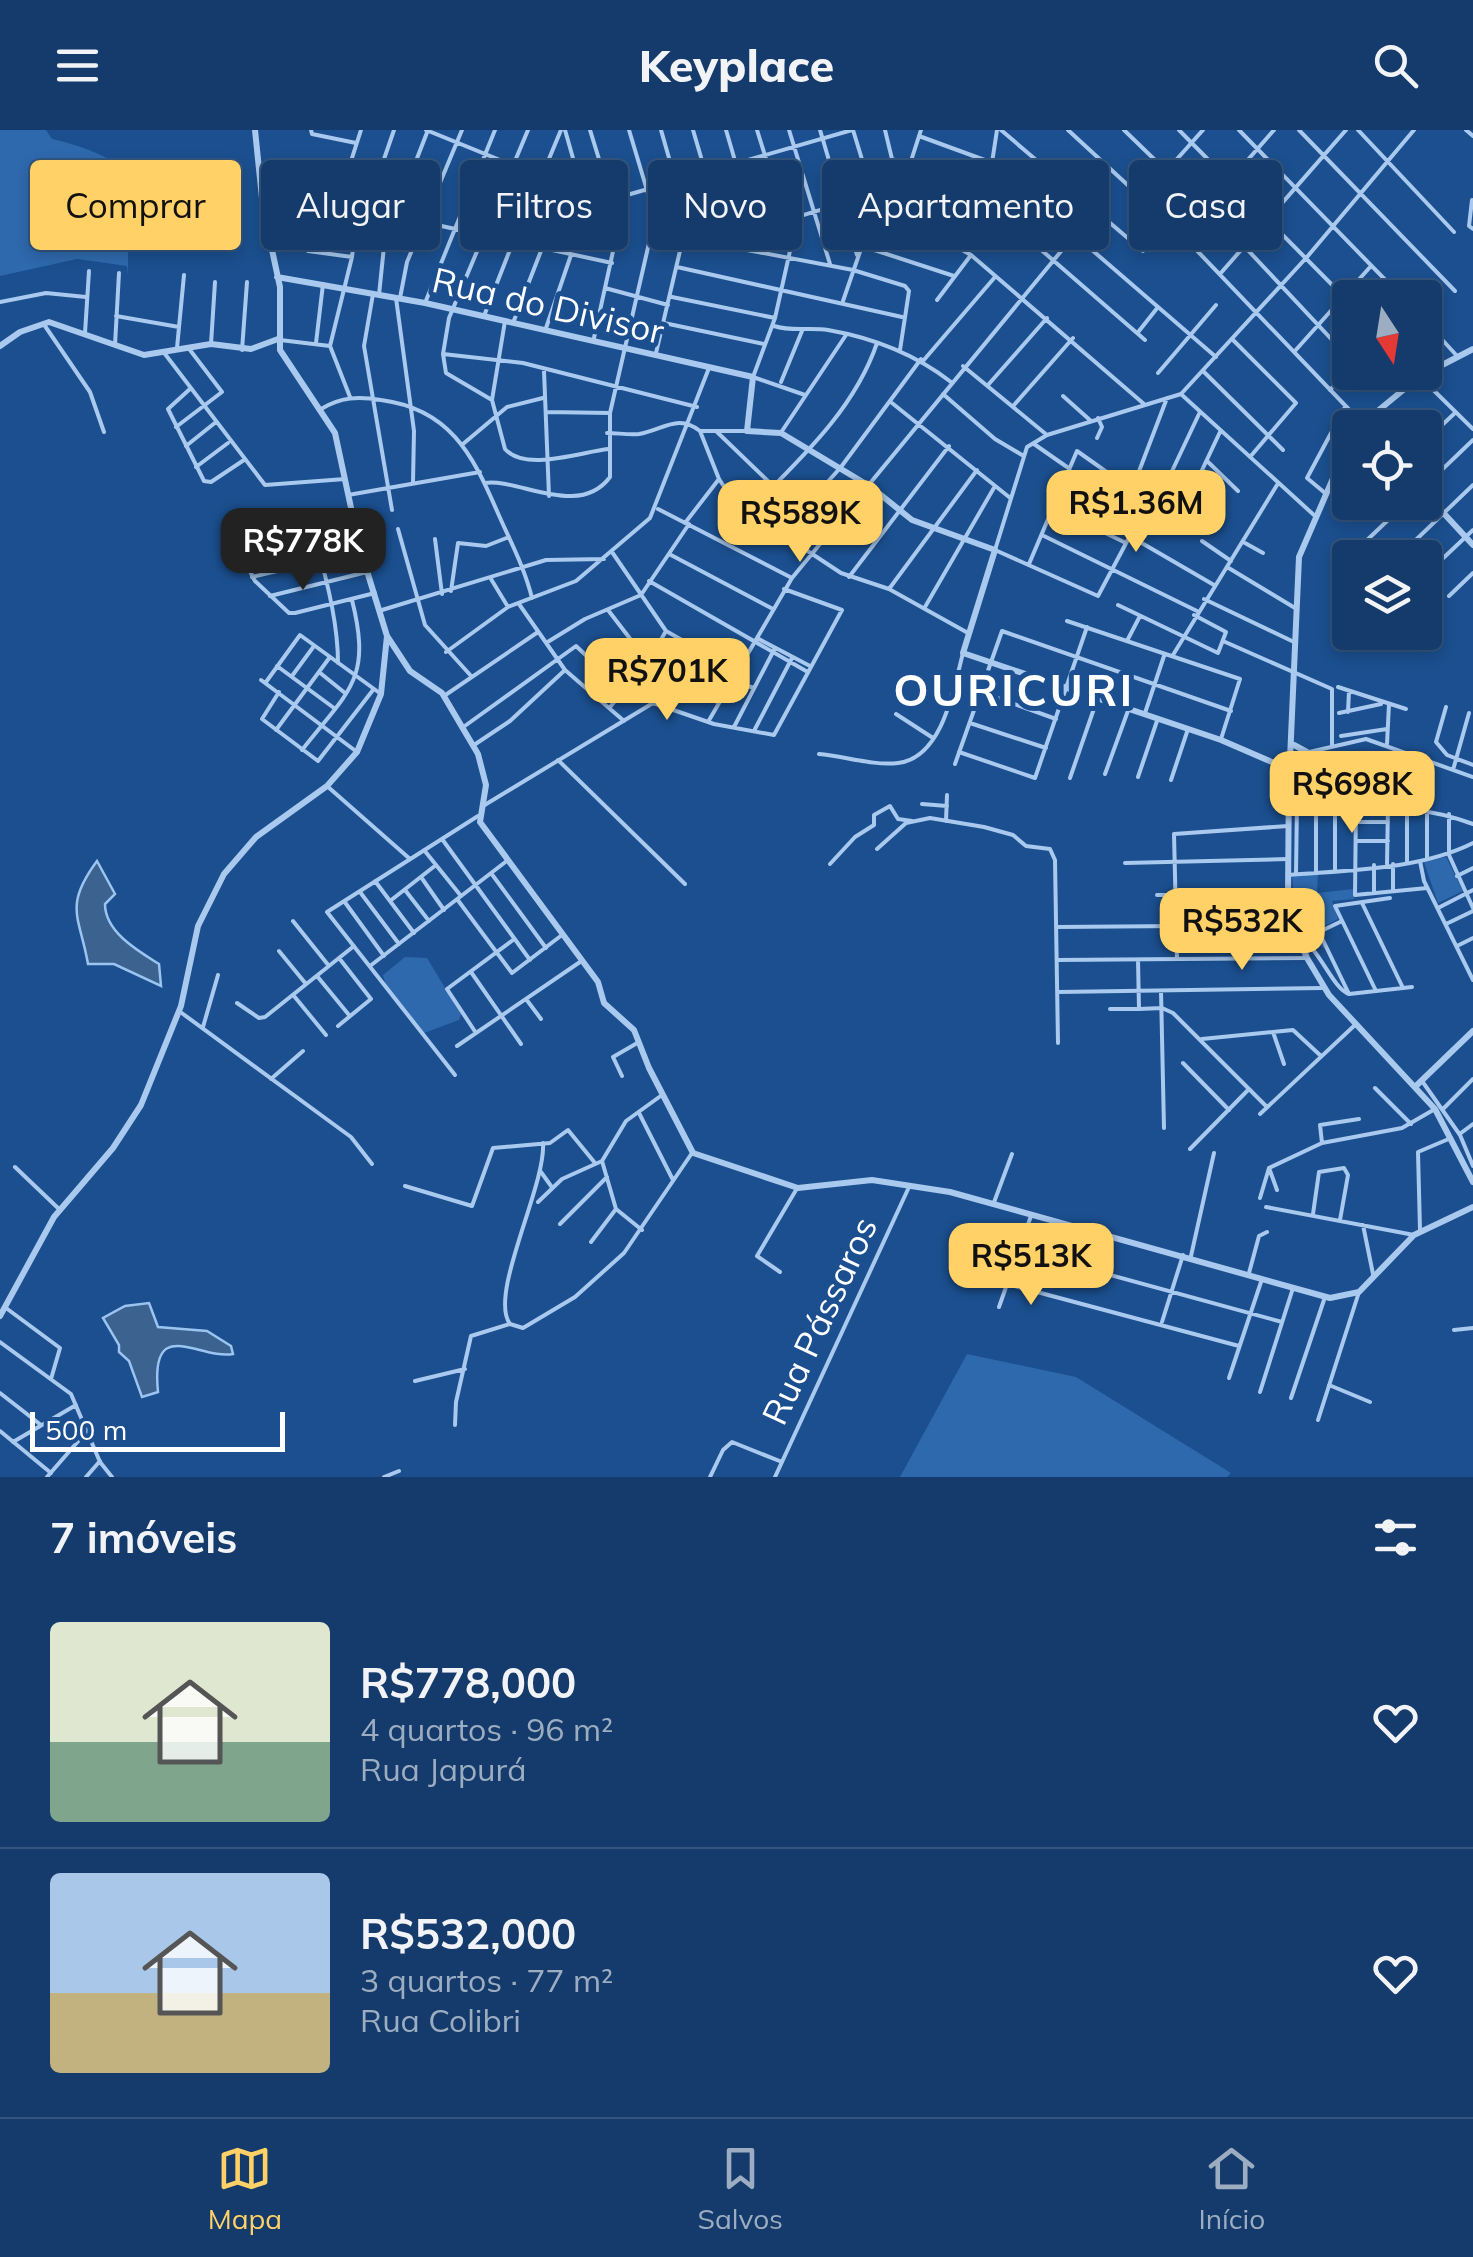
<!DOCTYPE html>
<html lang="pt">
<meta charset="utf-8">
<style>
body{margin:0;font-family:Mulish,sans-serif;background:#214673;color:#f1f3f6;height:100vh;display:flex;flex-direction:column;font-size:38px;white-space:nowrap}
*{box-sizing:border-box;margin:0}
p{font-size:32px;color:#9dadc1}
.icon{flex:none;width:55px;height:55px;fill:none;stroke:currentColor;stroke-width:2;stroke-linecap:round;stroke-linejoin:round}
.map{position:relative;height:1347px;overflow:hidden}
.panel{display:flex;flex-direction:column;background:#143b6b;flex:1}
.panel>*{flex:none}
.hud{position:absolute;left:30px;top:30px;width:1415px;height:90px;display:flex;gap:20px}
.needle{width:65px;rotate:168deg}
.controls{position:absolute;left:1332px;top:150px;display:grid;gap:20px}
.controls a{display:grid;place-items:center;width:110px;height:110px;border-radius:10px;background:#143b6b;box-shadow:0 5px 15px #0003,0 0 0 2px #33557e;font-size:50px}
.scale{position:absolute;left:30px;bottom:25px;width:255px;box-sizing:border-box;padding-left:10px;border:5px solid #fff;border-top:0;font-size:28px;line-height:35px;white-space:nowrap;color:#fff;-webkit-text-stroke:8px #1b4f8f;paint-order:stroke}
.price{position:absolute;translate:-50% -85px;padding:0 22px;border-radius:20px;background:#ffd166;color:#111;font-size:32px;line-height:65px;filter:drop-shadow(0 2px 5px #0008)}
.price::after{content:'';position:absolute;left:50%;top:60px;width:30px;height:22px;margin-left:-15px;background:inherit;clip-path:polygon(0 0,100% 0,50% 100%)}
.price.on{background:#222;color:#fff}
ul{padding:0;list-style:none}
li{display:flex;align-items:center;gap:30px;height:250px;padding:0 50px}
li+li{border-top:2px solid #33557e}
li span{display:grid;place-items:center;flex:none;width:280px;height:200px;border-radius:10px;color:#555}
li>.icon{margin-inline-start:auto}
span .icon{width:120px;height:120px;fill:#fffc;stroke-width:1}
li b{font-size:42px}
h2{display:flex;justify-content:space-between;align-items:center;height:120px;padding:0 50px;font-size:42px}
.tag{padding:0 35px;border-radius:10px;background:#143b6b;box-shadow:0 5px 15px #0003,0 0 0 2px #33557e;font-size:35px;line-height:90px}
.tag.on{background:#ffd166;color:#111}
header{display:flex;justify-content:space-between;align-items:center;height:130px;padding:0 50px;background:#143b6b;font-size:45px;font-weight:800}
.dock{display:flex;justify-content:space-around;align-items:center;height:140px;border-top:2px solid #33557e;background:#143b6b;font-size:28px;color:#9dadc1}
.dock a{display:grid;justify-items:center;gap:5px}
.dock .on{color:#ffd166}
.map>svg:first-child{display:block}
</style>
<header><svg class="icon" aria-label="menu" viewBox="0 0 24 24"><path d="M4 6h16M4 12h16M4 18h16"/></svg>Keyplace<svg class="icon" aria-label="search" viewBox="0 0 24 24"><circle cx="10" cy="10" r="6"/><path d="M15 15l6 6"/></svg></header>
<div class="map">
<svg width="1473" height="1347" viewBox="0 0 1473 1347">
<rect width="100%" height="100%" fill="#1b4f8f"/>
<!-- green -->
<path fill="#2e69ad" d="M0,0h46l6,9c52,11 101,40 135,81l-5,15 -15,1 -92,-28 -16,3 -3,6 6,12 66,21v26l-1,-10 -50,-7 -77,17z
M1446,727l17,34 -25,12 -14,-41z
M1318,743l-1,20 37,-4v10l-22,2 6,18 -21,11 8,19 -22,-14 -8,-25 -3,-35z
M405,827l22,1 34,56 -2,6 -35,13 -38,-47 -3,-11z
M967,1224l109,23 155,96 -4,4h-327z"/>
<!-- water -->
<path fill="#3c6290" stroke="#9cc4f0" stroke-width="2.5" d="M97,731l18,33 -10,10c0,28 33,47 54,60l2,22 -47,-22h-26c-8,-47 -25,-57 9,-103z
M149,1173l9,24 49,4 24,15 2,8c-34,6 -83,-40 -75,38l-16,5 -13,-36 -10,-9v-7l-16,-27 22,-12z"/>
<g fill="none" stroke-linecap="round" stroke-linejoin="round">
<!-- minor -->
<path stroke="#a9c9ee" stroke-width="4" d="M311,0l1,4 44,9
M426,0l177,72 249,-72
M428,0l-14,36 28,11
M565,0l19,67
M590,0l29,94 -25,114
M693,0l32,109
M726,0l36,123
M757,0l35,112 -17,76 -22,59 52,18
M789,0l41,134
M820,0l37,125
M853,0l19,62
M885,0l7,29
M997,0l-11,72 159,138
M1001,0l142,121
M1068,0l114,105 179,187
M1124,0l120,116 106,113
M1179,0l171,173
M1239,0l164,168
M1299,0l156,161
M1358,0l96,102
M1466,0l7,6
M919,6l71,26 226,195
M892,29l72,25
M910,34l11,-34
M541,48l20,-48
M881,58l70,23
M389,66l42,8
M1143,67l60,-67
M1472,70l-3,26 4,3
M496,76l123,26
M871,87l77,25 23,13 173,149
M297,89l59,8
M423,92l189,41
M652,102l201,38 52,16 4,5 -9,59
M1182,105l92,-105
M717,111l163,-49
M862,116l92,30
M308,121l44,6
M677,137l225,50
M1220,144l126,-144
M605,158l63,17
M373,164l-9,52 28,164
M379,165l11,-107 -7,-26 11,-32
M672,167l103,21
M396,168l18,133 -1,51
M400,168l7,-36 55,-132
M937,170l34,-45
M843,171l49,-142
M0,172l46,-9 40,4
M425,173l70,-173
M116,186l63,11
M484,186l29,-74
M505,191l-13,79 13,49c20,23 76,3 103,0
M1425,191l33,36
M513,193l52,-134
M664,193l100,21
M45,196l45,66 14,40
M774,196c19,6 35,1 54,4 46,8 87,24 123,52
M545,201l26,-76
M1139,201l19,-24
M85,203l4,-62
M280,210l50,6
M1233,210l63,63 -46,54
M316,213l7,-59
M211,214l4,-62
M115,215l4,-72
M177,218l7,-73
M242,220l5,-68
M1294,222l77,-86
M656,223l31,-132 -26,-91
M165,224l100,131 80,-6
M443,224l80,9 174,44
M923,231l72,-84
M963,236l84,69
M544,241l5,125
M1203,241l80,79
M1362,242l8,9
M1415,242l58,57
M1158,243l58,-68
M781,252l21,-51
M988,255l59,-67
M191,258l-23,21 36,72 7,1 33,-22
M1330,260l20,-22
M943,264l52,45 27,16
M1182,265l133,121
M1063,266l28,25
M350,267l-20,-51 22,-89 8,-68 -8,-31 9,-28
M492,270l-46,-27 -3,-19 6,-36 79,-188
M892,273l117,94
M1014,275l59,-67
M321,279c20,-12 37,-13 60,-9 68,9 91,53 116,111 13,30 27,55 35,87
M546,282l64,1
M176,297l46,-35 -32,-42
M700,301l19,48 16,24 106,70 48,16 79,44
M716,301l57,55
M782,301l64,-96
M607,303c10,0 22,2 32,1 24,-4 39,-21 61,-3h47
M1097,308l5,-11 -4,-9
M1425,311l31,-29
M463,314l44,-37 36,-9
M1034,314l33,23
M186,316l30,-24
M1207,331l31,30
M196,337l32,-24
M1066,350l67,45
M485,353c33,-5 94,36 125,-6v-64l45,-196 -26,-87
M1425,356l48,-46
M1133,357l34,-89
M1325,363l-18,-15 38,-71
M348,365l132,-23
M1149,370l-51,96 -103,-46 32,-103 20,-12 134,-41 126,-137 107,-127
M1156,375l43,-91
M1053,378l71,34
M658,379l134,69
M1355,379l7,-7
M748,382c50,-51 106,-101 129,-169
M1178,391l42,-89
M685,393l34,-44
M398,399l27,96 47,52
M783,402l58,-65 80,-108
M1128,405l86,50
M1044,406l153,75
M435,409l7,55
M1202,411l29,20
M1365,412l42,-40
M1245,413l18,10
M1409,417l11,11
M612,422l54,79 69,39
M671,425l102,54
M1397,428l76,-73
M1425,432l12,2 36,-34
M1029,434l48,-113 113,80
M1227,437l68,41
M252,447l110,-26
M849,447l100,-131
M491,449l17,28
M649,451l157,90
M889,459l88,-119
M451,461l7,-48 28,3 23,-9
M270,466l97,-24
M1449,466l24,-23
M1204,469l90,43
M519,474l46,66 59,51
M1118,475l100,48 8,-21 -32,-17
M925,477l70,-121
M382,480l164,-50 58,-1
M608,480l40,52 71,41
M1067,491l173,58 -19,60
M757,508l53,28
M1128,509l12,-23
M1223,511l109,48v56
M546,513l39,-24 56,-24 48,-71
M446,522l62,-45 68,-26 74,-63 59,-150
M1173,525l104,-170
M338,533c0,-40 -11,-84 -23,-123l-73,16 13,25 34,32h6l80,-20
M277,536l57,42
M319,542l26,21
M292,546l22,-30
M261,550l96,72
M732,551l22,7
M266,552l34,-47 81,59
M1338,557l68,22
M279,562l-17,27 56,42 55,-71
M981,562l75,27
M444,566l94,-64
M610,577l38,-45 18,-31
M1446,577l-10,35 11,13 26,10
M1348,582l1,-21
M1145,583l19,-57
M1339,583l42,-9
M896,584l37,24
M708,592l84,-144 303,-368
M970,593l76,25
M734,597l41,-79
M462,598l114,-82 49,46
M755,599l37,-71
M276,600l54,-73
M1341,606l46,-7
M1387,614l2,-40
M474,615l36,-24 55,-51
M302,620c47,-60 70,-70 50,-150
M959,622l76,26 52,-151
M819,624c25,2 54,12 79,9 45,-5 56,-76 65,-110
M1292,626l74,-17 107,38
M558,630l127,124
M955,634l47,-133 229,80
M1453,640l16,-57
M1105,644l24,-66
M1138,647l20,-59
M1070,648l28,-81
M1171,650l17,-51
M327,656l83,73
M1289,672c64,5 122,-1 184,22
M1356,673l-1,92 72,-7
M922,674l25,2
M483,676l170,-103 61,21 60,11 68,-125 -58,-21
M1407,677v55
M1449,684v41l24,53
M946,691l1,-26
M1358,692h30
M442,709l88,121
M1358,711h30
M877,719l29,-26 24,-5 54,9 29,8 13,11 24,3 5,11 3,183
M424,720l37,46
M1427,729v-49
M1420,731l4,20 49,99
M1125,733l163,-4
M830,734l25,-27 19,-12v-10l16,-9 8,13 14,2
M1387,734l1,-60
M1393,734v27
M1374,735v28
M1335,739v-65
M1316,742v-69
M491,743l55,75
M1296,743l1,-70
M1288,745c60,-5 131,-5 185,-32
M1457,746l16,-8
M421,747l23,33
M375,751l39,52
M405,760l24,31
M360,762l39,52
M1157,765h131
M457,769l55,74 50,-38
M344,771l40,55
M390,771l46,-36
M1362,773l41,85
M1438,778l35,-18
M293,791l36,45
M1342,791l-23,11 30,62 63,-7
M1446,794l27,-13
M1056,797l235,-2
M1299,806c22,15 34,53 50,58
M1457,816l16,-8
M279,821l27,33
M1177,829l-3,-125 114,-8
M1057,830l250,-2
M1138,830l1,49 23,-1 11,5 94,94
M370,836l138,-106
M471,842l50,72
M317,846l32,39
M1161,861l3,137
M1376,861l-41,-85 55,-8
M1058,862l265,-4
M294,866l32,39
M526,869l15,20
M237,873l22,15 6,-1 89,-71
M1110,879h29
M179,881l172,126 21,27
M338,896l33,-27 -32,-41
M203,897l15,-52
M1273,902l11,32
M476,903l-29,-44 66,-49
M1202,909l91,-9 28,26
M457,916l123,-84
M1183,933l46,47
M455,945l-128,-163 151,-96
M622,946l-9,-19 26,-15
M271,949l32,-28
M1422,951l38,54 13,31
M1375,958l36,36
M1443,979l30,-30
M639,983l34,67
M1260,984l96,-90
M1461,1003l12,-9
M1322,1013l-2,-18 39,-6
M1190,1019l59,-60
M602,1031l14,48 26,21
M15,1037l44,42
M1269,1038l53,-25 80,-15 33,-19
M1269,1038l8,22
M541,1042l10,14
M405,1056l67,20 21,-58 57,-5 18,-13 27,33
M1260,1068l9,-30
M538,1072l24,-23 40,-18 24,-40 36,-26
M993,1075l19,-51
M1266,1077l148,28
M1313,1084l6,-42 25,-4 4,7 -8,45
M560,1094l47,-47
M1363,1095l10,49
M1420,1100l-2,-78 33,-14
M591,1112l25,-33
M1019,1120l263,72
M1191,1126l23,-103
M1093,1137l10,-34
M780,1142l-23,-16 39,-66
M1249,1143l10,-37 8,-4
M1007,1154l232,62
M999,1177l32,-91
M6,1178l54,40 -9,31
M1162,1192l21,-67
M510,1194c-22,-29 36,-138 33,-181
M1454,1200l19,-2
M0,1212l71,52 29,68 12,15
M1229,1248l32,-96
M415,1251l50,-12
M1329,1255l41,17
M1260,1262l33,-104
M0,1263l41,32
M1291,1268l34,-101
M1318,1290l41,-128
M455,1295l1,-23 15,-66 39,-12 13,4 52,-31 49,-44 68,-100
M0,1301l51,42
M13,1312l63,-37
M47,1347l40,-46
M86,1347l14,-16
M384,1347l15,-6
M710,1347l13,-27 9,-8 50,20
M775,1347l134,-290"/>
<!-- tertiary -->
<path stroke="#a9c9ee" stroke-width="6" d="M255,0l8,78 17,79v63l55,83 24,112 28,91 23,35 32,22 36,61 8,31 -6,37 118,160 6,21 30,27 15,38 44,85 105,35 74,-8 78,12 380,106 29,-6 55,-57 59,-28
M277,147l148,26 328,74 -6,54 34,2 90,54 41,33 83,30 -32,103 258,87 67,29
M0,216l20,-14 29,-10 95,33 67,-11 40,5 27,-10
M1357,298l62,-51 54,-28
M1425,363l48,52
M1294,615l13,7 -8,10
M1290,629l9,-202 51,-118
M1290,629l9,4 -7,24
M1289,640l-1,125 5,30 14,33 22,37 106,114 38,73
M1417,955l56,-54
M0,1186l54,-99 59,-69 28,-43 40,-99 17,-80 26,-52 32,-37 71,-51 30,-34 24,-58 6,-58"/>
</g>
<g text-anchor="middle" stroke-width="10" stroke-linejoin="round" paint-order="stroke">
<!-- street labels -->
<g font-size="35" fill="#fff" stroke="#1b4f8f">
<text transform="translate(548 176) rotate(13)" y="12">Rua do Divisor</text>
<text transform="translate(820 1191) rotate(-65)" y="12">Rua Pássaros</text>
</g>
<!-- district labels -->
<g font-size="45" font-weight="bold" letter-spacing="2.5" fill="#fff" stroke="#1b4f8f">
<text x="1014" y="576">OURICURI</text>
</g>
</g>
</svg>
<div class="controls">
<a><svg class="needle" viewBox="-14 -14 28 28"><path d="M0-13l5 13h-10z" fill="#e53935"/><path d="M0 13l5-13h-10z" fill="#9dadc1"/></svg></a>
<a><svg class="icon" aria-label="locate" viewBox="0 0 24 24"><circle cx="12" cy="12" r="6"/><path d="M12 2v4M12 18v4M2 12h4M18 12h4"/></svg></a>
<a><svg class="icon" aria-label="layers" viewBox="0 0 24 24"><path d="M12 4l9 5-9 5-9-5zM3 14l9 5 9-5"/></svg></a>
</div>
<div class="scale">500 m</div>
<b class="price" style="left:1136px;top:425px">R$1.36M</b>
<b class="price" style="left:800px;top:435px">R$589K</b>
<b class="price on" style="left:303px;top:463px">R$778K</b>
<b class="price" style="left:667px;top:593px">R$701K</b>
<b class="price" style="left:1352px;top:706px">R$698K</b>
<b class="price" style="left:1242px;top:843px">R$532K</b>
<b class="price" style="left:1031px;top:1178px">R$513K</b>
<div class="hud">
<a class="tag on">Comprar</a>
<a class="tag">Alugar</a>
<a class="tag">Filtros</a>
<a class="tag">Novo</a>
<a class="tag">Apartamento</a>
<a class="tag">Casa</a>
</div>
</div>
<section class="panel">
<h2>7 imóveis<svg class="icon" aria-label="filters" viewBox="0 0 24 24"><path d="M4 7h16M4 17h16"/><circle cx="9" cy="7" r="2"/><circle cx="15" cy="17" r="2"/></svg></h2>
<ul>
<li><span style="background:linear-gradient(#dfe7d0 60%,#7fa58c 0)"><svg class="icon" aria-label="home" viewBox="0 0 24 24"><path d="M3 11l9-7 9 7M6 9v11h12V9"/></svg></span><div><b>R$778,000</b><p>4 quartos · 96 m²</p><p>Rua Japurá</p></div><svg class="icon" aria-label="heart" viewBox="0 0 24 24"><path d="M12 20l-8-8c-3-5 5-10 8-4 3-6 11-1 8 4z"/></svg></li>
<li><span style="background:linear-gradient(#a9c7e8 60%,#c2b280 0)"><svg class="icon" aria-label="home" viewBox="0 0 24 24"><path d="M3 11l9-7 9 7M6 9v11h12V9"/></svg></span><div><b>R$532,000</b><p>3 quartos · 77 m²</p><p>Rua Colibri</p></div><svg class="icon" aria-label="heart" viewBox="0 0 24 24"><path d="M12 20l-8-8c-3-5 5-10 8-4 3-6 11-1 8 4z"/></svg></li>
</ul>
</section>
<nav class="dock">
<a class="on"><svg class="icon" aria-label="map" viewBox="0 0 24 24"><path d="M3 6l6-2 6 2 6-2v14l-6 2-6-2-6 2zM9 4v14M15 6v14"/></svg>Mapa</a>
<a><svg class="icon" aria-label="saved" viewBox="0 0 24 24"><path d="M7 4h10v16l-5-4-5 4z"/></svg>Salvos</a>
<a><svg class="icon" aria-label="home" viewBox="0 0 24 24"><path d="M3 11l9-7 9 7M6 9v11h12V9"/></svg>Início</a>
</nav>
